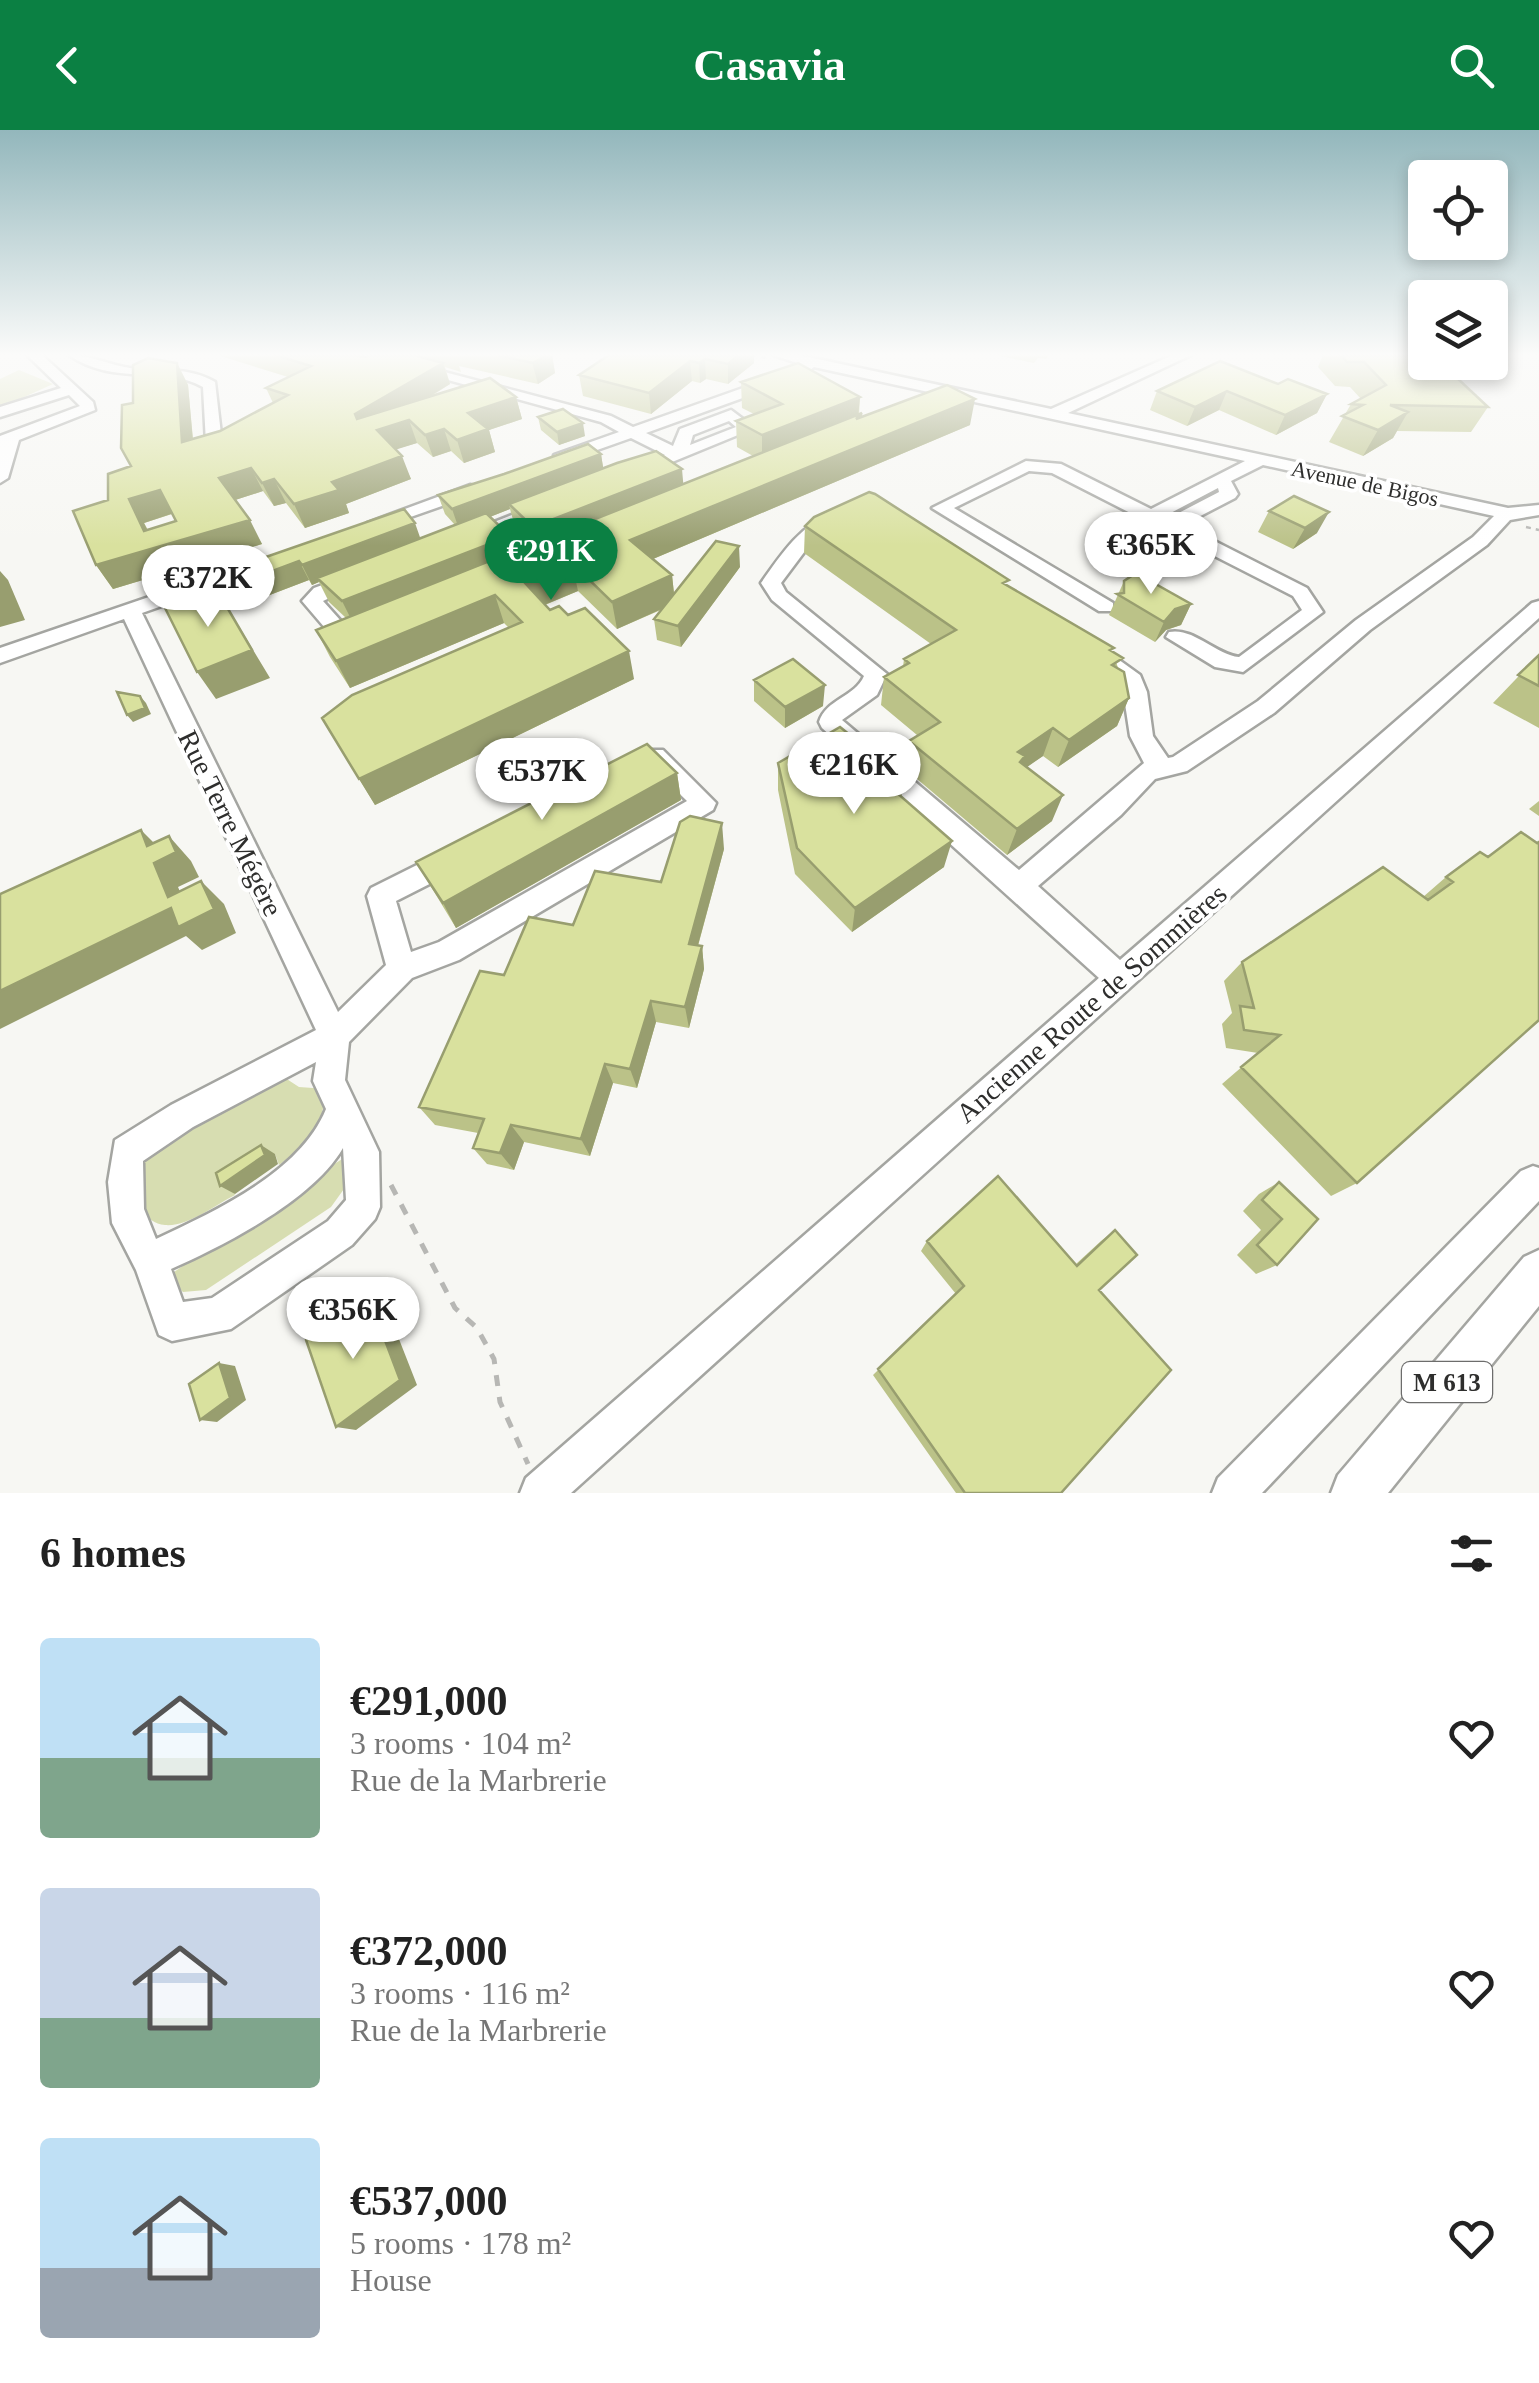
<!DOCTYPE html>
<meta charset="utf-8">
<style>
body{margin:0;font-family:"Times New Roman",serif;background:#f6f6f6;color:#222;height:100vh;display:flex;flex-direction:column;font-size:38px;white-space:nowrap}
*{box-sizing:border-box;margin:0}
p{font-size:32px;color:#767676}
.icon{flex:none;width:55px;height:55px;fill:none;stroke:currentColor;stroke-width:2;stroke-linecap:round;stroke-linejoin:round}
.map{position:relative;height:1363px;overflow:hidden}
.side{display:flex;flex-direction:column;background:#fff;flex:1}
.side>*{flex:none}
.tools{position:absolute;left:1408px;top:30px;display:grid;gap:20px}
.tools a{display:grid;place-items:center;width:100px;height:100px;border-radius:10px;background:#fff;box-shadow:0 5px 15px #0003;font-size:50px}
.price{position:absolute;translate:-50% -85px;padding:0 22px;border-radius:35px;background:#fff;color:#222;font-size:32px;line-height:65px;filter:drop-shadow(0 2px 5px #0008)}
.price::after{content:'';position:absolute;left:50%;top:60px;width:30px;height:22px;margin-left:-15px;background:inherit;clip-path:polygon(0 0,100% 0,50% 100%)}
.price.active{background:#0b8043;color:#fff}
ul{padding:0;list-style:none}
li{display:flex;align-items:center;gap:30px;height:250px;padding:0 40px}
li span{display:grid;place-items:center;flex:none;width:280px;height:200px;border-radius:10px;color:#555}
li>.icon{margin-inline-start:auto}
span .icon{width:120px;height:120px;fill:#fffc;stroke-width:1}
li b{font-size:42px}
h2{display:flex;justify-content:space-between;align-items:center;height:120px;padding:0 40px;font-size:42px}
header{display:flex;justify-content:space-between;align-items:center;height:130px;padding:0 40px;background:#0b8043;color:#fff;font-size:45px;font-weight:700}
.map>svg:first-child{display:block}
</style>
<header><svg class="icon" aria-label="back" viewBox="0 0 24 24"><path d="M15 5l-7 7 7 7"/></svg>Casavia<svg class="icon" aria-label="search" viewBox="0 0 24 24"><circle cx="10" cy="10" r="6"/><path d="M15 15l6 6"/></svg></header>
<div class="map">
<svg width="1539" height="1363" viewBox="0 0 1539 1363">
<rect width="100%" height="100%" fill="#f7f7f3"/>
<!-- green -->
<path fill="#d7ddb1" d="M19,240l34,14 -53,24v-29z
M279,944l20,13 28,2c-8,43 -12,50 -48,76l-4,-11 -45,28 5,13c-20,10 -47,32 -70,30 -33,-3 -37,-55 -20,-75 7,-9 24,-14 34,-20 33,-18 67,-37 100,-56z
M349,1025v27l-18,25 -125,83 -23,2 -16,-15 77,-54 3,7 45,-28 -3,-11z"/>
<g fill="none" stroke-linecap="round" stroke-linejoin="round">
<!-- minor casing -->
<g stroke="#a4a5a1" stroke-width="5">
<path id="minor" d="M27,225h15l51,47 2,8 -76,30 -11,38 -8,5v-47l80,-30 -11,-11 -69,22v-10l61,-19z
M69,225c22,0 40,10 61,13 30,4 58,-2 85,14l7,61 -8,5 -8,-5 -3,-56c-39,-22 -91,-1 -134,-32z
M357,225h23l231,61 22,11 158,-56 9,-7 -27,-9h26l252,54 122,-54h18l-123,58 440,95 31,-3v10l-29,5 -23,25 -117,85 -96,83 -87,58 -32,8 -34,36 -83,71 82,74 412,-357 7,-2v17l-968,875h-51l6,-15 573,-500 -277,-250 -3,-6c7,-23 36,-25 45,-46l-92,-76 -11,-17c19,-27 40,-59 72,-70l9,5 -31,25 -30,40 5,9 101,82 -10,21 -35,25 177,150 125,-107 -14,-27 -8,-52 -39,-30 -4,-5 4,-5h14l43,31 7,17 6,44 15,22 5,-1 85,-56 98,-81 117,-83 21,-21 -231,-51 -32,16 7,13 -3,4 -52,27 124,63 16,24 -80,60 -28,-5 -49,-30 3,-5c24,-5 46,22 70,25l63,-47 -9,-14 -241,-123 -23,-2 -75,37 159,95v8h-14l-167,-103 94,-47 35,3 90,45 94,-48 -431,-94 -13,10 -155,56 27,13 7,-17 51,-19 24,18 -117,48 -6,-1v-8l33,-12 -34,-17 -65,23h-12v-6l65,-23 -18,-10zM729,291l7,6 -46,18 3,-10zM1218,358l1,4 -50,26 -4,-2z
M470,355l6,1v8l-94,33 -6,1 -9,-5z
M545,372l9,5 -3,4 -42,16 33,32v8h-14l-34,-35 -24,8 -9,-5z
M254,431l7,2v8l-119,42 196,399 48,-47 -19,-69 4,-8 70,-35 9,-3 9,3 4,8 -4,8 -63,32 15,51 28,-10 248,-141 -40,-39 -4,-6 4,-6h16l53,53 -3,7 -254,150 -47,18 -63,64 -4,38 34,72 1,55 -5,12 -23,26 -121,84 -59,12 -13,-6 -23,-65 -24,-47 -4,-41 7,-42 56,-35 145,-75 -192,-411 -124,44v-15zM316,932l-3,19 13,28c-26,64 -111,102 -170,130l-12,-30 -1,-48 50,-34zM343,1018l3,52 -18,21 -116,77 -29,4 -12,-33c54,-24 142,-69 172,-121z
M353,444l7,2v8l-37,17 26,29h16l3,5 -3,5 -28,2 -35,-41 12,-13z
M1533,1036l6,2v33l-277,292h-50l6,-15 303,-307z"/>
</g>
<!-- major casing -->
<g stroke="#a4a5a1" stroke-width="5">
<path id="major" d="M1539,1120v56l-151,187h-57l7,-18 186,-218z"/>
</g>
<!-- path-far1 -->
<path stroke="#b7b7b4" stroke-width="2.5" stroke-dasharray="5 5" stroke-linecap="butt" d="M751,225l15,3
M1526,397l13,3"/>
<!-- path -->
<path stroke="#b7b7b4" stroke-width="5" stroke-dasharray="11 11" stroke-linecap="butt" d="M391,1055l64,123 22,20 17,31 6,43 28,62"/>
<!-- minor -->
<use href="#minor" fill="#fff" fill-rule="evenodd"/>
<!-- major -->
<use href="#major" fill="#fff" fill-rule="evenodd"/>
</g>
<!-- wall -->
<path fill="#bbc288" fill-rule="evenodd" d="M217,225h137l12,2 4,-2h182l3,18 -17,11 -79,-18 2,6 -16,-5 5,17 -20,13h86l6,22 -33,11 6,22 -31,11 -13,-12 -18,6 -16,-14 -21,6 15,30 -65,25 3,9 -44,15 -19,-25 -12,3 -11,-15 -28,9 27,44 -149,45 -17,-24 12,-65 23,-34 2,-63 44,-40 11,22 5,54 27,-8 53,-28 -7,-15 22,-11zM172,384l4,7 -28,9 -4,-7z
M609,225h145v8l-26,21 -22,-5 -6,4 -8,-2 -41,33 -68,-18 -4,-21z
M996,225h53l-3,4 -8,-1 -4,5z
M1323,225h102l35,8 -6,12 34,32 -17,25 -74,-1 -4,7 -30,18 -34,-14 22,-38 10,-5 -11,-12 -15,-1 -17,-19z
M741,252l119,15 -1,18 3,2 108,8 -317,134 19,16 2,19 66,-27 -59,80 -24,-7 -3,-21 9,-10 -46,20 -39,-38 -33,14 89,74 -259,126 -53,-87 187,-90 -5,-5 -154,65 -20,-31 -14,-27 30,-12 -17,-16 -10,-20 -7,3 -3,-5 -68,26 -21,-33 201,-35 34,-13 -10,-11 -7,-19 163,-41 2,14 80,16 70,-28 -16,-9 -1,-26 18,-7 -12,-6zM510,379l5,18 17,17 -18,7 -24,-34z
M1278,254l49,10 -10,19 -41,22 -57,-25 -32,16 -37,-16 7,-19z
M538,287l47,19 -26,9 -18,-15z
M1269,381l48,22 -24,16 -35,-17z
M805,396l202,59 105,66 17,47 -12,28 -59,41 -15,-11 -17,11 26,54 -45,34 -103,-87 5,-27 8,-6 -36,-30 3,-28 19,-10 1,-8 27,-15 -127,-91z
M1124,451l67,23 -10,21 -15,5 -11,12 -46,-27z
M1539,525v73l-46,-25z
M754,550l69,26 -38,22 -31,-27z
M778,633l123,34 43,70 -92,65 -57,-58 -17,-84z
M677,643l4,27 -225,128 -40,-66z
M1539,671v15l-10,-7z
M724,719l-26,97h4l2,23 -15,59 -33,-6 -19,66 -24,-5 -23,73 -66,-14 -10,28 -27,-6 -14,-16 5,-15 -43,-8 -16,-18 154,-182z
M1480,722l-123,331 -26,13 -109,-112 36,-31 -32,-5 -4,-24 10,-11 -8,-32 18,-19 181,-65 23,-20z
M1279,1052l39,37 -41,46 -21,9 -19,-19 24,-25 -18,-19 16,-17z
M1115,1100l-16,60 -38,203h-105l-83,-118 83,-81 -35,-43 6,-10 149,23 25,-23z"/>
<!-- shaded-wall -->
<path fill="#989e6f" d="M530,225h22l3,18 -17,11z
M739,225h15v8l-26,21v-20z
M705,229l1,20 -6,4 -1,-20z
M690,231l2,20 -41,33 -2,-21z
M177,233l11,22 7,80 -13,-23z
M443,233l7,21 -86,52 -9,-22z
M1227,261l-8,19 -32,16 8,-19z
M1327,264l-10,19 -41,22 9,-20z
M516,267l6,22 -33,11 6,22 -31,11 -7,-23 11,-27z
M860,267l-2,20 4,-4 -2,26 -98,22v-26z
M975,269l-5,26 -336,142 -4,-27z
M1408,282l-15,26 -30,18 15,-26z
M409,290l8,23 -32,10 -8,-23z
M583,293l2,13 -26,9 -2,-13z
M444,299l7,22 -18,6 -8,-22z
M601,324l3,19 -95,31 1,5 -51,20 -7,-20z
M402,326l9,23 -65,25 3,9 -44,15 -11,-24 38,-22z
M251,338l12,23 -31,10 -13,-23z
M682,339l2,23 -145,59 -6,-24z
M274,349l12,24 -12,3 -12,-23z
M160,360l14,23 -30,10 12,25 94,-28 12,24 -149,45 -17,-24 48,-34 -15,-32z
M1329,382l-12,21 -24,16 12,-21z
M415,393l7,20 -105,35 2,4 -7,3 -10,-20z
M510,406l6,24 -162,65 -12,-24z
M739,416l1,21 -59,80 -3,-21z
M299,431l10,19 -68,26 -12,-19z
M572,433l6,28 -46,19 -7,-27z
M0,441l8,9 17,40 -25,7z
M672,445l3,28 -58,26 -5,-27z
M217,460l53,88 -54,21 -19,-27z
M495,465l9,28 -154,65 -14,-27z
M1191,474l-10,21 -15,5 -11,12 9,-20 11,-13z
M629,521l5,28 -259,126 -16,-26z
M825,555l-2,21 -38,22v-21z
M140,566l6,7 5,11 -18,8 -6,-7z
M1129,568l-12,28 -59,41 11,-27z
M1053,598l-10,28 -23,16 -2,-20z
M677,643l4,27 -225,128 -13,-25z
M905,646l-5,27 -11,-17z
M1063,665l-11,26 -45,34 10,-26z
M722,693l2,26 -32,118 -3,-23z
M141,700l24,24 4,-18 22,25 8,16 -21,10 14,33 9,-39 23,23 12,29 -34,17 -16,-14 -186,93v-38l168,-94z
M952,711l-8,26 -92,65 3,-24z
M702,816l2,23 -15,59 -4,-21z
M651,871l5,21 -19,66 -7,-19z
M605,934l8,19 -23,73 -9,-17z
M511,995l13,17 -10,28 -14,-17z
M261,1015l14,9 3,10 -43,30 -15,-8z
M369,1168l17,8 31,79 -61,45 -20,-3z
M219,1233l16,3 11,34 -29,22 -17,-2z"/>
<!-- building -->
<path fill="#d9e19e" stroke="#989e6f" stroke-width="2.5" fill-rule="evenodd" d="M275,225h79l12,2 4,-2h44l29,8 -88,51 2,5 133,-41 26,19 -48,16 20,16 -31,11 -13,-11 -19,6 -16,-15 -32,10 25,26 -70,26 7,8 -45,14 -20,-25 -12,4 -11,-15 -32,10 31,42 -154,45 -23,-54 35,-11v-26l23,-8 -10,-18 1,-43 11,-2v-38l15,-7 29,5 5,79 38,-11 68,-36 -22,-7 45,-22zM160,360l16,31 -32,10 -15,-32z
M496,225h51l-14,8z
M609,225h130l-11,9 -23,-5 -6,4 -9,-2 -41,32 -70,-18z
M1341,225h84v7h35v1h-19l47,44 -98,-2 18,7 -30,18 -36,-14 21,-11 -12,-1 35,-19 -22,-23h-17z
M1220,231l58,23 10,-5 39,15 -42,21 -58,-24 -32,16 -38,-16z
M798,233l62,34 -98,38 -26,-14 46,-17 -41,-22z
M947,255l28,14 -345,141 42,35 -60,27 -40,-39 -47,20 25,27 9,-4 9,9 17,-7 44,43 -270,128 -37,-61 30,-23 170,-73 -27,-27 -159,66 -20,-31 546,-217 -6,6z
M563,279l20,14 -26,9 -19,-15z
M588,314l13,10 -149,55 -14,-14 66,-21z
M656,321l26,18 -149,58 -24,-23 108,-41z
M869,362l6,2 134,86 -6,3 111,65 -4,2 13,8 -11,7 12,7 5,26 -60,42 -16,-12 -35,24 7,4 -5,6 43,33 -46,34 -108,-88 31,-19 -56,-45 25,-14 -5,-4 52,-29 -151,-104 9,-9z
M1294,366l35,16 -24,16 -36,-17z
M404,379l11,14 -113,42 -3,-4 -70,26 -9,-14z
M486,383l24,23 -168,65 -25,-23z
M716,411l23,5 -61,80 -24,-7z
M1136,443l55,31 -16,5 -11,13 -47,-28 7,-1v-12z
M217,460l35,60 -55,22 -32,-64z
M1539,525v31l-21,-11z
M793,529l32,26 -40,22 -31,-27z
M117,562l23,4 5,12 -18,7z
M840,597l35,28 3,-2 27,23 -16,10 63,55 -97,67 -58,-60 -19,-85z
M647,614l30,29 -234,130 -27,-41z
M690,686l32,7 -33,121 13,2 -17,61 -34,-6 -21,68 -25,-5 -24,75 -70,-14 -11,28 -27,-5 11,-29 -65,-12 61,-136 24,4 25,-58 44,8 22,-54 66,11 19,-60z
M141,700l6,16 22,-10 7,16 -22,11 14,34 33,-16 13,28 -36,18 -7,-19 -171,83v-97z
M1521,702l16,11 2,-1v178l-182,163 -116,-116 39,-32 -36,-5 -4,-24 14,2 -12,-46 141,-95 45,33 25,-18 -7,-5 34,-25 8,5z
M261,1015l4,10 -45,31 -4,-13z
M998,1046l79,90 38,-36 22,25 -38,35 72,80 -110,123h-96l-87,-124 86,-83 -37,-45z
M1279,1052l39,37 -41,46 -20,-20 25,-26 -20,-19z
M369,1168l31,82 -64,47 -30,-87z
M219,1233l11,35 -30,22 -11,-36z"/>
<!-- sky -->
<linearGradient id="sky" x2="0" y2="1"><stop stop-color="#93b7bc"/><stop offset="0.54" stop-color="#fbfbfa"/><stop offset="1" stop-color="#fbfbfa" stop-opacity="0"/></linearGradient>
<rect width="1539" height="416" fill="url(#sky)"/>
<g text-anchor="middle" stroke-width="8" stroke-linejoin="round" paint-order="stroke">
<!-- far-street labels -->
<g font-size="22" fill="#2e2e2d" stroke="#fff">
<text transform="translate(1365 353) rotate(12)" y="8">Avenue de Bigos</text>
</g>
<!-- shield labels -->
<rect fill="#fff" stroke="#6d6d6c" stroke-width="2.5" x="1402" y="1232" width="90" height="40" rx="8"/>
<g font-size="25" font-weight="bold" fill="#2e2e2d">
<text x="1447" y="1261">M 613</text>
</g>
<!-- street labels -->
<g font-size="28" fill="#2e2e2d" stroke="#fff">
<text transform="translate(231 693) rotate(64)" y="10">Rue Terre Mégère</text>
<text transform="translate(1091 873) rotate(-41)" y="10">Ancienne Route de Sommières</text>
</g>
</g>
</svg>
<div class="tools">
<a><svg class="icon" aria-label="locate" viewBox="0 0 24 24"><circle cx="12" cy="12" r="6"/><path d="M12 2v4M12 18v4M2 12h4M18 12h4"/></svg></a>
<a><svg class="icon" aria-label="layers" viewBox="0 0 24 24"><path d="M12 4l9 5-9 5-9-5zM3 14l9 5 9-5"/></svg></a>
</div>
<b class="price" style="left:1151px;top:467px">€365K</b>
<b class="price active" style="left:551px;top:473px">€291K</b>
<b class="price" style="left:208px;top:500px">€372K</b>
<b class="price" style="left:854px;top:687px">€216K</b>
<b class="price" style="left:542px;top:693px">€537K</b>
<b class="price" style="left:353px;top:1232px">€356K</b>
</div>
<section class="side">
<h2>6 homes<svg class="icon" aria-label="filters" viewBox="0 0 24 24"><path d="M4 7h16M4 17h16"/><circle cx="9" cy="7" r="2"/><circle cx="15" cy="17" r="2"/></svg></h2>
<ul>
<li><span style="background:linear-gradient(#bfe0f5 60%,#7fa58c 0)"><svg class="icon" aria-label="home" viewBox="0 0 24 24"><path d="M3 11l9-7 9 7M6 9v11h12V9"/></svg></span><div><b>€291,000</b><p>3 rooms · 104 m²</p><p>Rue de la Marbrerie</p></div><svg class="icon" aria-label="heart" viewBox="0 0 24 24"><path d="M12 20l-8-8c-3-5 5-10 8-4 3-6 11-1 8 4z"/></svg></li>
<li><span style="background:linear-gradient(#c9d6e8 65%,#7fa58c 0)"><svg class="icon" aria-label="home" viewBox="0 0 24 24"><path d="M3 11l9-7 9 7M6 9v11h12V9"/></svg></span><div><b>€372,000</b><p>3 rooms · 116 m²</p><p>Rue de la Marbrerie</p></div><svg class="icon" aria-label="heart" viewBox="0 0 24 24"><path d="M12 20l-8-8c-3-5 5-10 8-4 3-6 11-1 8 4z"/></svg></li>
<li><span style="background:linear-gradient(#bfe0f5 65%,#9aa5b1 0)"><svg class="icon" aria-label="home" viewBox="0 0 24 24"><path d="M3 11l9-7 9 7M6 9v11h12V9"/></svg></span><div><b>€537,000</b><p>5 rooms · 178 m²</p><p>House</p></div><svg class="icon" aria-label="heart" viewBox="0 0 24 24"><path d="M12 20l-8-8c-3-5 5-10 8-4 3-6 11-1 8 4z"/></svg></li>
</ul>
</section>
